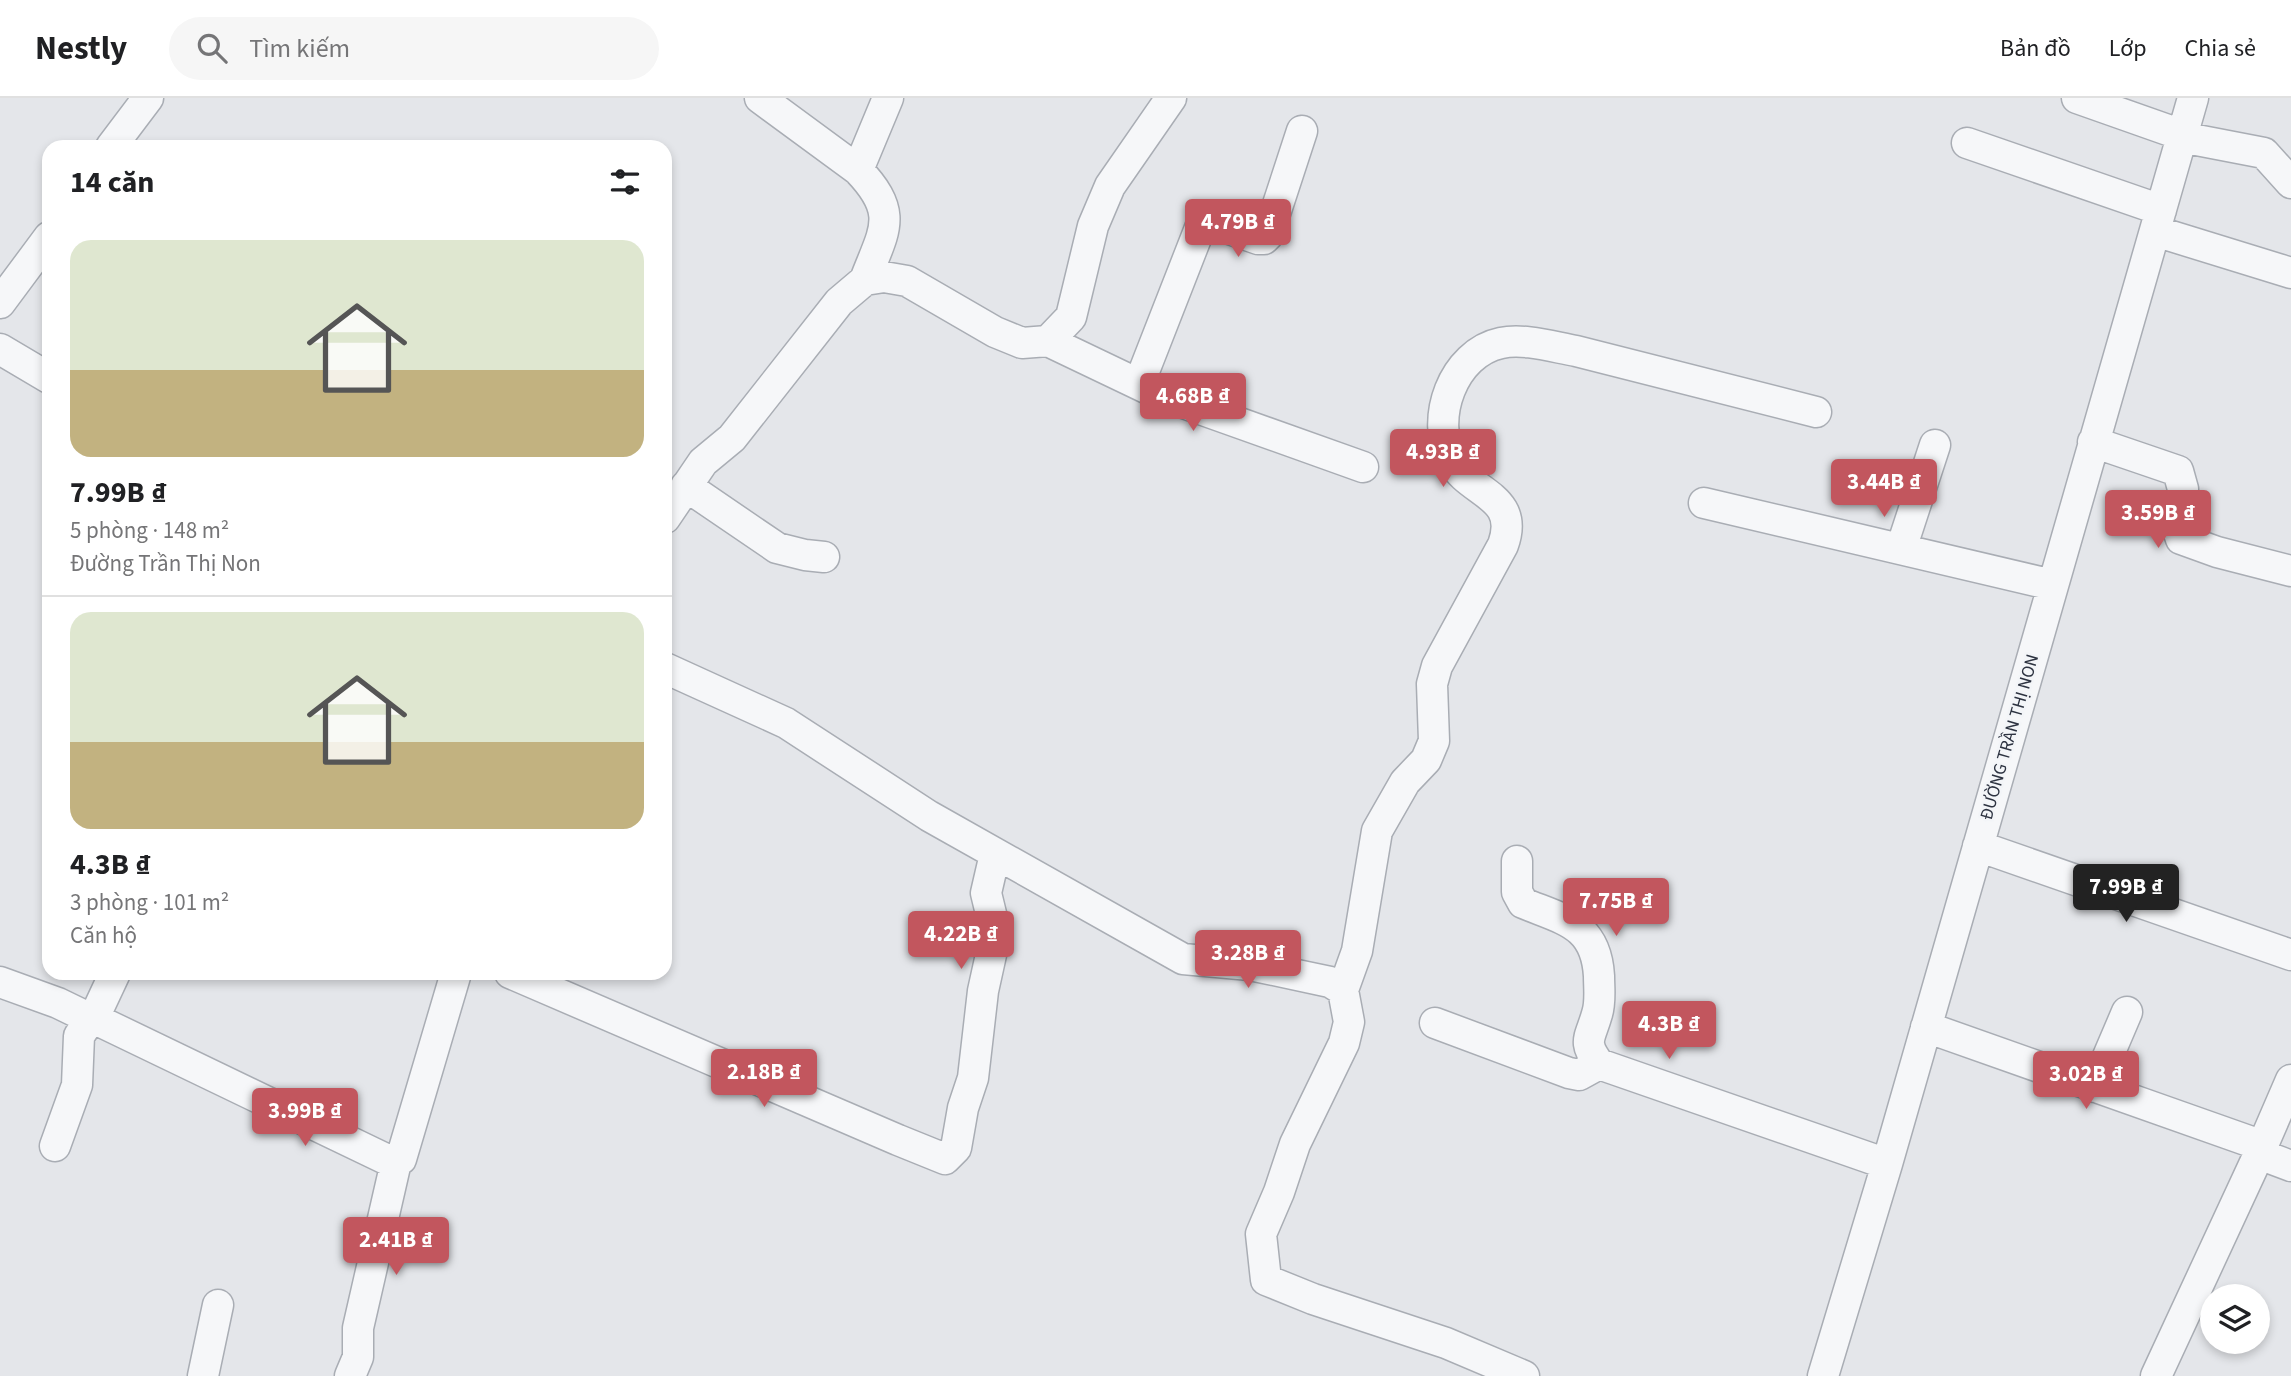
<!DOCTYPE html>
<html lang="vi">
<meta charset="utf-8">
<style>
body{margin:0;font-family:"Source Sans 3",sans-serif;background:#f6f6f6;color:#202124;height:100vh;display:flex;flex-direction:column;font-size:26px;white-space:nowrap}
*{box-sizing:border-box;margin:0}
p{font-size:23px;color:#757577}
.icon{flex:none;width:38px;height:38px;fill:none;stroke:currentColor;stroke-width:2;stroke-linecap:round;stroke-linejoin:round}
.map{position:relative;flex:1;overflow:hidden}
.drawer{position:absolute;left:42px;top:42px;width:630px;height:840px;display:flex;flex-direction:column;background:#fff;border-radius:21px;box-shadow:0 4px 10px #0003}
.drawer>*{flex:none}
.controls{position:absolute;left:2200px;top:1186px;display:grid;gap:14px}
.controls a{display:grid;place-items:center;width:70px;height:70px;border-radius:50%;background:#fff;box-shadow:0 4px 10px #0003;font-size:35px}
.price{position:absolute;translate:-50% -60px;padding:0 16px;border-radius:7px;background:#c2565e;color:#fff;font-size:23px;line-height:46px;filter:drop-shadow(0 2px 4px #0008)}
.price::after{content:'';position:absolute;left:50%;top:42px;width:21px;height:16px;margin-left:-10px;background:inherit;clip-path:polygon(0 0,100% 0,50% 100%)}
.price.current{background:#222;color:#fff}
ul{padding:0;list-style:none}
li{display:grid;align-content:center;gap:14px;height:371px;padding:0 28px}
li+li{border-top:2px solid #e0e0e0}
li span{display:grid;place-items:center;height:217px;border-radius:21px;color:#555}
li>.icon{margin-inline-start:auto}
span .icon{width:126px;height:126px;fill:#fffc;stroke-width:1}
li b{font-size:30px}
h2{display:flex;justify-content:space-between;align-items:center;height:84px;padding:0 28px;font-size:30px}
header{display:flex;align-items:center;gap:42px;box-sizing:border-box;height:98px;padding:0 35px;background:#fff;border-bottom:2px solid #e0e0e0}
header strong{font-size:33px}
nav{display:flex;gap:38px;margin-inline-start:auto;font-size:24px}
.search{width:490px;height:63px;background:#f6f6f6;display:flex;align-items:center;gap:18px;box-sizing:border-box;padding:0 24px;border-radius:38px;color:#757577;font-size:26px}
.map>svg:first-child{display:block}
</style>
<header>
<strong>Nestly</strong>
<div class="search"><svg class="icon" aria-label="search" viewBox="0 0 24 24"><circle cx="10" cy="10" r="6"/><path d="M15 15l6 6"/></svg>Tìm kiếm</div>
<nav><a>Bản đồ</a><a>Lớp</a><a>Chia sẻ</a></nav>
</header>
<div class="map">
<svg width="2291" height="1278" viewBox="0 0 2291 1278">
<rect width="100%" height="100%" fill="#e4e6ea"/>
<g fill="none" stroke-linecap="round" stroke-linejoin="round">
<!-- minor casing -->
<g stroke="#a9adb4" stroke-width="33">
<path id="minor" d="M760,0l98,72c42,44 26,60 7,110
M2077,0l105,37
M2181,39l83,16 27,30
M1967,45l194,67
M111,49l37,-49
M858,72l30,-72
M2155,133l136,42
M0,205l49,-66
M1048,243l113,54 202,72
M0,251l49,29
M1139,286l61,-156 12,-5 46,16h6l4,-4 34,-104
M2093,344l85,29 5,18 -7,35 5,15 36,13 74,19
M686,388l91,62 28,7 19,2
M1704,405l349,82
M665,420l38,-56 29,-24 107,-136 26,-22 19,-3 23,4 88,51 27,11 26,-2 23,-24 22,-91 17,-40 61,-88
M1901,451l34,-104
M665,570l121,55 143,93 254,143 67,6 80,17 13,8 6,32 -5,21 -49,101 -16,48 -18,42 5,46 47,19 133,44 78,33
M1978,748l313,109
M1517,763v31l6,11c41,17 73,21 76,73 0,13 2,26 -2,38 -7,25 -15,27 2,50
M510,875l388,167 47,19 11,-11 7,-40 10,-30 10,-87 11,-50 -1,-19 -7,-29 9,-39
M0,884l58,21 35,17 22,-47
M1343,892l14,-39 20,-120 28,-49 21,-22 8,-19 -2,-57 5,-18 66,-121c18,-50 -34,-51 -51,-84 -23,-42 1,-108 49,-118 23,-5 52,4 75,8l240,61
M1435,925l134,50 10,2 20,-11 288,100
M1926,929l337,119
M2095,989l32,-75
M55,1048l22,-61 2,-49 10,-15h10l293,141 9,-3 55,-186
M2259,1056l32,12
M203,1278l15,-71
M350,1278l8,-19v-29l38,-166
M1823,1278l64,-212 306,-1066
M2156,1278l103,-222 32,-74"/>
</g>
<!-- minor -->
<use href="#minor" stroke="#f6f7f9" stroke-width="30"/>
</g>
<g text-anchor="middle" stroke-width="5" stroke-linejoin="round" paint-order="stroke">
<!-- street labels -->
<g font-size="18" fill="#2d3341" stroke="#f3f5f8">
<text transform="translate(2009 639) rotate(-74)" y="6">ĐƯỜNG TRẦN THỊ NON</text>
</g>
</g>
</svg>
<div class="controls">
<a><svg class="icon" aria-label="layers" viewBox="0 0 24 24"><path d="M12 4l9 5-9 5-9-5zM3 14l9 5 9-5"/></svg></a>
</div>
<b class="price" style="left:1238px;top:161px">4.79B ₫</b>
<b class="price" style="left:1193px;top:335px">4.68B ₫</b>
<b class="price" style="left:1443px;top:391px">4.93B ₫</b>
<b class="price" style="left:1884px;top:421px">3.44B ₫</b>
<b class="price" style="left:2158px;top:452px">3.59B ₫</b>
<b class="price current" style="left:2126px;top:826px">7.99B ₫</b>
<b class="price" style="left:1616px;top:840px">7.75B ₫</b>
<b class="price" style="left:961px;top:873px">4.22B ₫</b>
<b class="price" style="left:1248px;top:892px">3.28B ₫</b>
<b class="price" style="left:1669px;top:963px">4.3B ₫</b>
<b class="price" style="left:764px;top:1011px">2.18B ₫</b>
<b class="price" style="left:2086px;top:1013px">3.02B ₫</b>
<b class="price" style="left:305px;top:1050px">3.99B ₫</b>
<b class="price" style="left:396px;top:1179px">2.41B ₫</b>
<section class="drawer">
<h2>14 căn<svg class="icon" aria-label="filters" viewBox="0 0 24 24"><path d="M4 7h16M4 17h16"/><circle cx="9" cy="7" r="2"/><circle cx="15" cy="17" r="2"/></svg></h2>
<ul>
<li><span style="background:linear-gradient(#dfe7d0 60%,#c2b280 0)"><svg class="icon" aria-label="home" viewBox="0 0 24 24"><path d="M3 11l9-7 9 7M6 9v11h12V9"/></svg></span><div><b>7.99B ₫</b><p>5 phòng · 148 m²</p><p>Đường Trần Thị Non</p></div></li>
<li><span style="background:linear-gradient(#dfe7d0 60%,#c2b280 0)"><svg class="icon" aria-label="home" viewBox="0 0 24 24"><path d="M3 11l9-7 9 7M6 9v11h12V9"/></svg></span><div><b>4.3B ₫</b><p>3 phòng · 101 m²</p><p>Căn hộ</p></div></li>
</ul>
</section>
</div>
